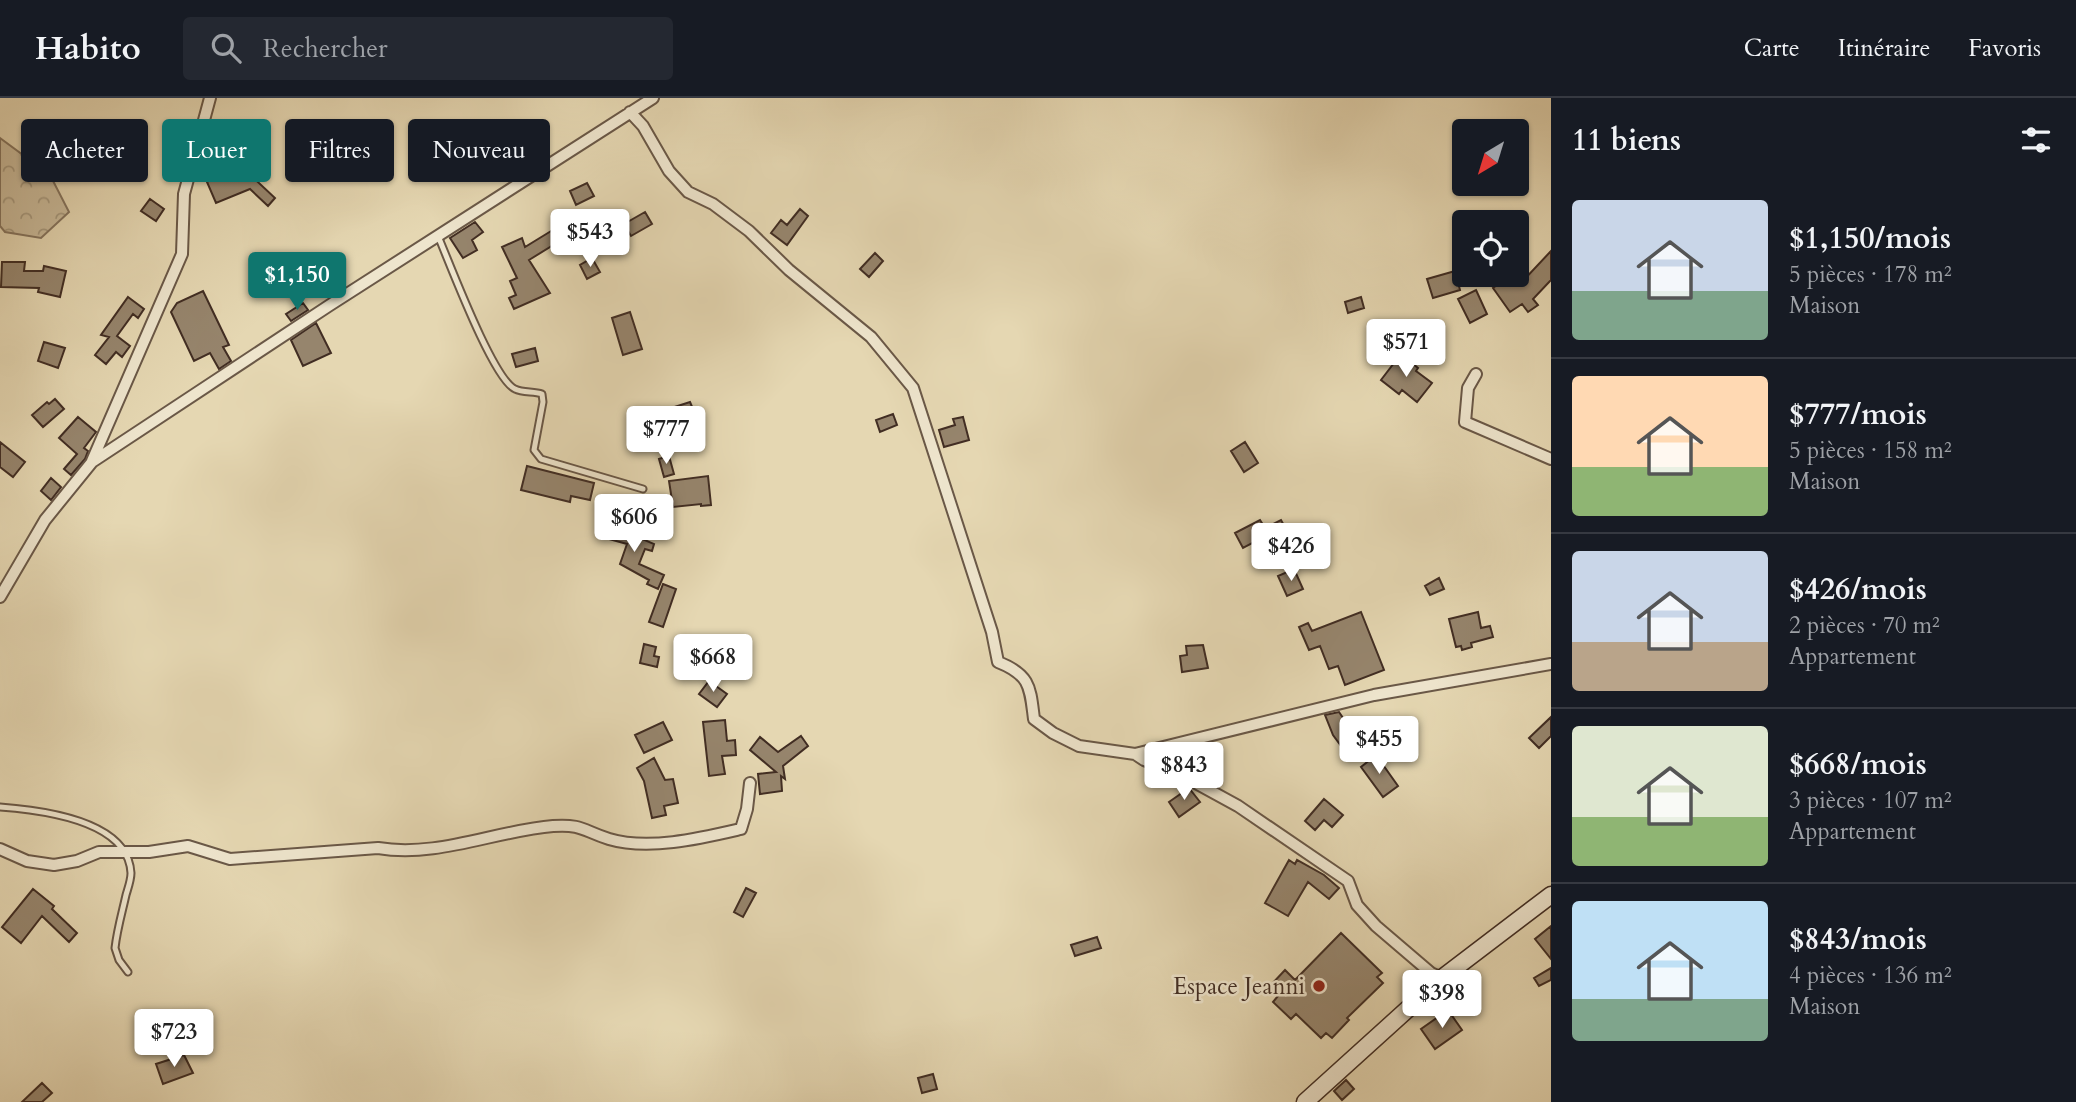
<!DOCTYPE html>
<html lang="fr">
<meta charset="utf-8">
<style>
body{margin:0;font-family:Cardo,serif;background:#242831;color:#f1f3f6;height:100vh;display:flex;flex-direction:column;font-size:26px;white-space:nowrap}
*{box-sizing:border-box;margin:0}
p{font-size:23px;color:#9ea1a6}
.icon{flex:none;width:38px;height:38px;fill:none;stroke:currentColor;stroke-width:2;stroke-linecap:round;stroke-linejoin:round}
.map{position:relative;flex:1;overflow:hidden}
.drawer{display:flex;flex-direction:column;background:#171b24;width:525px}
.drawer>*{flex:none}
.hud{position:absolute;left:21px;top:21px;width:665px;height:63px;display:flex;gap:14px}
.needle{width:46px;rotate:218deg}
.tools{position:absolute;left:1452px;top:21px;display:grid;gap:14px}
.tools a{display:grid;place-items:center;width:77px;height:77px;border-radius:7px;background:#171b24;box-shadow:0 2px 5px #0004;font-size:35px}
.price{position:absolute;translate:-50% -60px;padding:0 16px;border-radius:7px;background:#fff;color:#222;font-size:23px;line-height:46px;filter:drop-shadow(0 2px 4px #0008)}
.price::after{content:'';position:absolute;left:50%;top:42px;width:21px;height:16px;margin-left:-10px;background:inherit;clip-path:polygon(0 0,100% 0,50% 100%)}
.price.active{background:#0f766e;color:#fff}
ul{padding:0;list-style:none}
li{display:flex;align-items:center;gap:21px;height:175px;padding:0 21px}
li+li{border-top:2px solid #363941}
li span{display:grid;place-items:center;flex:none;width:196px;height:140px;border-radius:7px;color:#555}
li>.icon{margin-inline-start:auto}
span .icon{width:84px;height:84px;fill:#fffc;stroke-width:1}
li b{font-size:30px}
h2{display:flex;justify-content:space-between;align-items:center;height:84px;padding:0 21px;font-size:30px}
.chip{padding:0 24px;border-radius:7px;background:#171b24;box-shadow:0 2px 5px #0004;font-size:24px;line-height:63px}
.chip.active{background:#0f766e;color:#fff}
header{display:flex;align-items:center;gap:42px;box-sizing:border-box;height:98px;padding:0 35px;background:#171b24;border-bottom:2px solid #363941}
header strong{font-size:33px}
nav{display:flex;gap:38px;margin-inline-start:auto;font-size:24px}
.search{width:490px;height:63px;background:#242831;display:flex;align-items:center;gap:18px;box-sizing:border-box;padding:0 24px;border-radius:7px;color:#9ea1a6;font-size:26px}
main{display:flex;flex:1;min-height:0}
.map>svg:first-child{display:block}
</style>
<header>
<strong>Habito</strong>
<div class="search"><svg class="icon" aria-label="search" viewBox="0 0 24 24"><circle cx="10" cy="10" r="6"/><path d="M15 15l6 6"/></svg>Rechercher</div>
<nav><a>Carte</a><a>Itinéraire</a><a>Favoris</a></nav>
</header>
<main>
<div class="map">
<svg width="1551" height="1004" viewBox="0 0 1551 1004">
<defs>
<pattern id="forest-crowns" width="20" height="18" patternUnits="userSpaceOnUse" patternTransform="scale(1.75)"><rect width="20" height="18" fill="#c9ba9a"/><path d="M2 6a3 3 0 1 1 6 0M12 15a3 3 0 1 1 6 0" fill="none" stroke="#a5987d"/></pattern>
</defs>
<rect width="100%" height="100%" fill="#e5d7b2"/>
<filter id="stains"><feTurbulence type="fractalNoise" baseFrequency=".00286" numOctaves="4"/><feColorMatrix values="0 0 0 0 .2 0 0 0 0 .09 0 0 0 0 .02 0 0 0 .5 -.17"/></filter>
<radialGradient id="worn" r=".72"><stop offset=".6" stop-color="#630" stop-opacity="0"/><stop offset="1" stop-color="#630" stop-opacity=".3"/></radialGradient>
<!-- forest -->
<path fill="url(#forest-crowns)" stroke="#85745e" stroke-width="2" d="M0,40l50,37 19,37 -28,26 -36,-6 -5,-6z"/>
<!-- building -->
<path fill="#96856d" stroke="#412d23" stroke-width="2" d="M237,55l7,16 31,29 -7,8 -18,-17 -34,14 -9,-21 21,-10 -5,-13z
M587,85l7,13 -18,9 -6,-14z
M150,101l14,10 -8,12 -15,-10z
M800,111l8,7 -21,29 -16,-12 10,-13 6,5z
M645,114l7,12 -21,12 -7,-12z
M475,124l8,10 -11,8 5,10 -14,8 -13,-20z
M556,130l7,11 -34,21 21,33 -36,16 -5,-11 7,-3 -6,-14 7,-3 -15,-31 20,-9 3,9z
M1551,153v29l-18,19 5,6 -10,7 -6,-8 -12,8 -17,-24 12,-9 3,4 7,-5 5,6z
M875,155l8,8 -14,16 -9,-8z
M592,160l8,14 -13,7 -7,-14z
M2,164h23l-1,9h19l1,-5 22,5 -6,26 -22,-5 1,-4 -38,-1z
M1455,173l5,19 -27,8 -6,-19z
M1476,192l11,24 -17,9 -12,-24z
M203,193l26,54 -6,2 8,14 -12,8 -9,-16 -16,8 -23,-49 6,-9z
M128,199l16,12 -6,9 -5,-4 -16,22 13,10 -8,11 -6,-5 -10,12 -11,-9 14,-18 -8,-2z
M1361,199l3,11 -16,5 -3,-11z
M303,205l5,7 -17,11 -5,-7z
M630,214l12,37 -19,6 -11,-37z
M316,225l15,30 -28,13 -12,-26z
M44,244l21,6 -7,20 -20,-7z
M535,250l3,13 -22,6 -4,-13z
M1401,256l17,14 -2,3 16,12 -15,19 -15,-12 -3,4 -18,-14z
M55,301l9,10 -21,18 -11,-12 15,-13 2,2z
M690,304l5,12 -37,13 -5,-13z
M893,316l4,11 -17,7 -4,-12z
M78,319l18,15 -12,16 4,3 -3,8 -14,16 -7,-6 13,-15 -18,-16z
M963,319l6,23 -25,7 -5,-17 16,-5 -2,-6z
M0,344l25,20 -12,15 -13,-10z
M1245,344l13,21 -14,9 -13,-21z
M669,358l5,18 -10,3 -5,-18z
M527,368l67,17 -4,17 -19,-4 -1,6 -49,-12z
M708,378l3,29 -10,1v-2l-28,3 -4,-26z
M51,380l10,9 -10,13 -10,-9z
M1260,422l5,8 16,-8 10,18 -12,6 3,5 -19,11 -9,-18 -11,6 -8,-15z
M605,427l22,6 -1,1 28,12 -2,7 -7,-2 -6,15 25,11 -6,14 -11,-5 2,-4 -29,-16 7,-20 -25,-7z
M1294,471l9,20 -16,7 -9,-20z
M1439,480l5,11 -14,6 -5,-9z
M663,486l13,5 -13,38 -14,-5z
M1361,514l23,58 -39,15 -7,-19 -9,3 -9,-23 -11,4 -10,-23 9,-4 4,8z
M1478,514l3,16 9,-2 3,11 -22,6 1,4 -10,3 -1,-4 -5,1 -7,-28z
M644,546l12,3 -2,9 5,1 -2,10 -17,-4z
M1203,547l5,23 -26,4 -2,-16 7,-1 -1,-9z
M709,583l18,13 -10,13 -18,-13z
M1339,614l17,25 -15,9 -8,-11 -8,-20z
M1551,619v19l-12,12 -10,-10z
M725,622l2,21 8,-1 1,15 -14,1 3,18 -16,2 -6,-54z
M663,624l9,18 -28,13 -9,-18z
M801,638l7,10 -25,20 2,13 -4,-3 1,15 -22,3 -2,-20 18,-2 -26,-22 10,-13 18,15z
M1376,657l22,31 -15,11 -22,-30z
M654,660l11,22 8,-1 5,24 -14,3 2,9 -14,3 -8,-37 -7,-13z
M1189,690l11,14 -21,15 -10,-15z
M1324,701l19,16 -11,12 -8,-7 -9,10 -10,-9z
M1289,762l6,4 2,-4 27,15 15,13 -10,11 -21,-17 -20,34 -14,-8 -9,-5z
M746,790l10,5 -13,24 -9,-5z
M33,791l21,17 -2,3 25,24 -8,9 -27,-26 -21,27 -19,-16z
M1551,828v33l-16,-20z
M1341,835l41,40 -5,4 6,6 -36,35 2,2 -17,18 -6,-5 -5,5 -25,-24 -5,5 -18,-17 5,-6 -9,-9 16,-17 10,10z
M1097,839l4,11 -26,8 -4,-11z
M1551,870v12l-12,6 -5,-8z
M1448,912l14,20 -27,19 -14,-20z
M184,957l9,18 -30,11 -7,-20z
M933,976l4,15 -15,4 -4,-15z
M1346,982l8,9 -12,11 -8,-9z
M42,985l10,10 -10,9h-20z"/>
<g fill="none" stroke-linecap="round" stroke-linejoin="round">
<!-- lane casing -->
<g stroke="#6a5847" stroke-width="9">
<path id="lane" d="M438,138c12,28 55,143 77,153 8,4 19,2 27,5l1,8 -9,48 7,9 102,30
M0,709c40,3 128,13 131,66 0,7 -3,15 -5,22 -4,18 -9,35 -11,53l4,12 9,12"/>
</g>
<!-- street casing -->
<g stroke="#6a5847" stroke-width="14">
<path id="street" d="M630,14l13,14 26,45 19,21 25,12 36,27 40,39 82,67 42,51 79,244 6,30c33,13 32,26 36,57l19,14 26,13 56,8 239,-59 177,-31
M1476,276l-8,14 -3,34 86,37
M92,363l90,-207 2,-60 26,-96
M0,499l45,-77 47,-58 238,-157 323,-207
M1135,656l9,6 41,17 53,29 110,75 9,24 19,21 55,47 11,5
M0,751l27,12 27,4 23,-4 22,-9h50l39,-6 42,13 148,-11c59,10 116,-17 175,-22 30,-2 30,5 56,13 40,12 93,-1 132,-10l6,-20 3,-26"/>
</g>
<!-- secondary casing -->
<g stroke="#412d23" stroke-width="19">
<path id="secondary" d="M1305,1004l137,-124 109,-83"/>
</g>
<!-- lane -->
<use href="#lane" stroke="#eee5cd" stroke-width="5"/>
<!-- street -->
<use href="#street" stroke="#eee5cd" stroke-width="10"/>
<!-- secondary -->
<use href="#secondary" stroke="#eee5cd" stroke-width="16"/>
</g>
<!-- markers -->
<circle fill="#8f2418" stroke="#eee5cd" stroke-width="2.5" cx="1319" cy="888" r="7"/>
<g text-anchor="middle" stroke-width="5" stroke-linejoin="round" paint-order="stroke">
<!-- poi labels -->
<g font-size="23" fill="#412d23" stroke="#eee5cd" text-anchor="end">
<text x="1305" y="896">Espace Jeanni</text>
</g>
</g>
<rect width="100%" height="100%" filter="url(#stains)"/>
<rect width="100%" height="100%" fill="url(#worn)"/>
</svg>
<div class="tools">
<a><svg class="needle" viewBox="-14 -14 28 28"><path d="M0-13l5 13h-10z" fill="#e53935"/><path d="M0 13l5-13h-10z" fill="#9ea1a6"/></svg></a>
<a><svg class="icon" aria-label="locate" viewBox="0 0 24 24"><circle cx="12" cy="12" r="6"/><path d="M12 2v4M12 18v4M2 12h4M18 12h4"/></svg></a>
</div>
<b class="price" style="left:590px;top:171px">$543</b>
<b class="price active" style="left:297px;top:214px">$1,150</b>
<b class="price" style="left:1406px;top:281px">$571</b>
<b class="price" style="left:666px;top:368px">$777</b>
<b class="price" style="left:634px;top:456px">$606</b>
<b class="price" style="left:1291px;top:485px">$426</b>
<b class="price" style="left:713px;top:596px">$668</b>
<b class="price" style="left:1379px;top:678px">$455</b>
<b class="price" style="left:1184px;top:704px">$843</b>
<b class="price" style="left:1442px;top:932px">$398</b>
<b class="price" style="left:174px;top:971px">$723</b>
<div class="hud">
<a class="chip">Acheter</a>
<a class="chip active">Louer</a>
<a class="chip">Filtres</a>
<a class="chip">Nouveau</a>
</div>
</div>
<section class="drawer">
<h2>11 biens<svg class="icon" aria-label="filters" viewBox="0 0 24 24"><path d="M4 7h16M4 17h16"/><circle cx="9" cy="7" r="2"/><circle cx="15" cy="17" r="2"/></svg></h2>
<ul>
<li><span style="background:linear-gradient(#c9d6e8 65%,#7fa58c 0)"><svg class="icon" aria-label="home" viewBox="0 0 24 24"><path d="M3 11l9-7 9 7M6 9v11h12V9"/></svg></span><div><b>$1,150/mois</b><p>5 pièces · 178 m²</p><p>Maison</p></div></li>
<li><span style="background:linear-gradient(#ffd9b3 65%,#8fb573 0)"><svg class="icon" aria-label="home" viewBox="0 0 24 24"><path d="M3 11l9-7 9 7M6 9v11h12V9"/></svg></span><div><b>$777/mois</b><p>5 pièces · 158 m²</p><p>Maison</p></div></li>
<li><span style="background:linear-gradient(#c9d6e8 65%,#b9a48a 0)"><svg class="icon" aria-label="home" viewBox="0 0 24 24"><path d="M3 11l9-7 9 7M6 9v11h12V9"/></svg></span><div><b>$426/mois</b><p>2 pièces · 70 m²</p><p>Appartement</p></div></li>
<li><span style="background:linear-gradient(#dfe7d0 65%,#8fb573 0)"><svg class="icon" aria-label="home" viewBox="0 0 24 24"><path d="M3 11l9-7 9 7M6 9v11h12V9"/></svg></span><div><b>$668/mois</b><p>3 pièces · 107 m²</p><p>Appartement</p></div></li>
<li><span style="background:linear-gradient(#bfe0f5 70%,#7fa58c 0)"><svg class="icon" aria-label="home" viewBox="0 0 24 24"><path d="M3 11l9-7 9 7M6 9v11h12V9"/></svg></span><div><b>$843/mois</b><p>4 pièces · 136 m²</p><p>Maison</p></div></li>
</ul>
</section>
</main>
